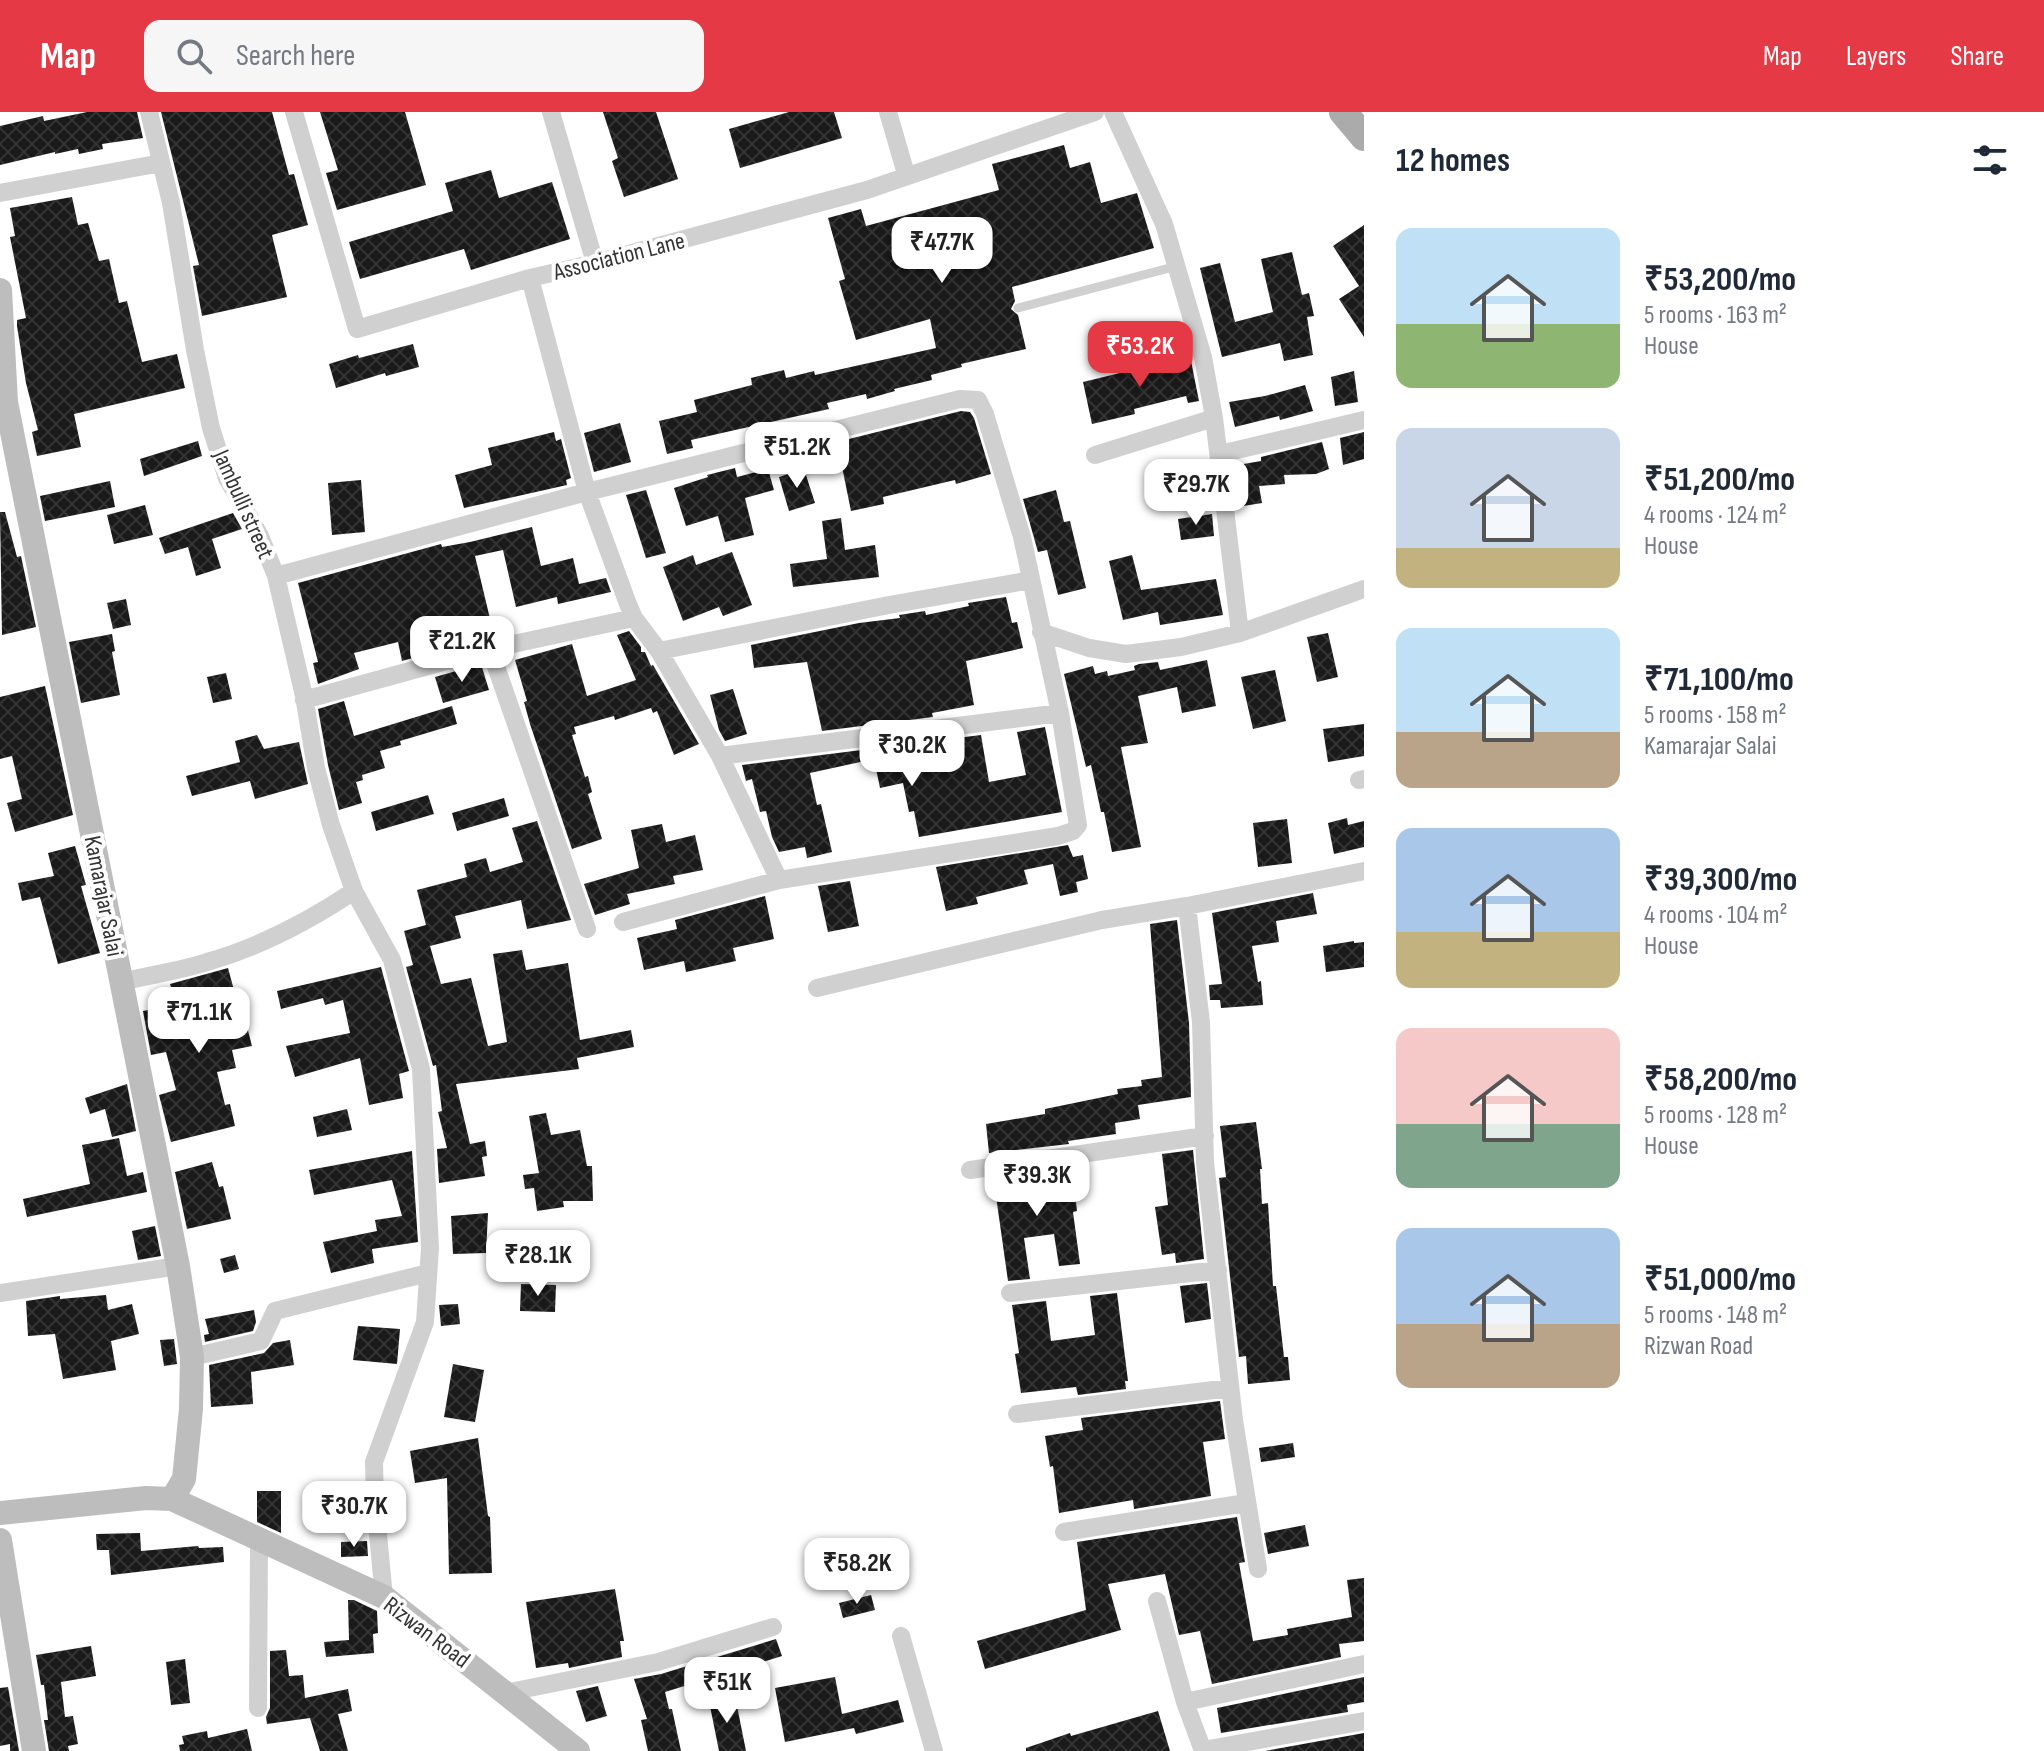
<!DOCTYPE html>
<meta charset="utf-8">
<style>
body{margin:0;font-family:"Sofia Sans Condensed",sans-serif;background:#f6f6f7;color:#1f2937;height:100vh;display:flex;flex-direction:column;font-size:30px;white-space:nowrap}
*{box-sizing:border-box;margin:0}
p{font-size:26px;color:#747a83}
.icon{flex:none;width:44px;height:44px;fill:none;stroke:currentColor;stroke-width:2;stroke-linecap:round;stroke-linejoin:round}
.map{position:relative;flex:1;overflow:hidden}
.drawer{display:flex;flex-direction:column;background:#fff;width:680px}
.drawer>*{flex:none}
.price{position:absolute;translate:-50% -68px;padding:0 18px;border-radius:16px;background:#fff;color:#222;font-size:26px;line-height:52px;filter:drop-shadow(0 2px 4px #0008)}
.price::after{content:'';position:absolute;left:50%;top:48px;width:24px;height:18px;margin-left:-12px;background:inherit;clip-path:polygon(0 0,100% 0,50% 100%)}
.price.selected{background:#e63946;color:#fff}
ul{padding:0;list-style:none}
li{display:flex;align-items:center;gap:24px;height:200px;padding:0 32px}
li span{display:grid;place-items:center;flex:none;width:224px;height:160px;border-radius:16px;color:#555}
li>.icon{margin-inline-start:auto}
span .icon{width:96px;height:96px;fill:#fffc;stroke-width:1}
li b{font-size:34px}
h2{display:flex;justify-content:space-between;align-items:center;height:96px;padding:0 32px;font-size:34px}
header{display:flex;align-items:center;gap:48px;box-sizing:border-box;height:112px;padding:0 40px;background:#e63946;color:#fff}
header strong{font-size:38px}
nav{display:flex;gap:44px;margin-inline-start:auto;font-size:28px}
.search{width:560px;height:72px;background:#f6f6f7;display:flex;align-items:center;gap:20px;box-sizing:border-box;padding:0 28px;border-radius:16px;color:#747a83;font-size:30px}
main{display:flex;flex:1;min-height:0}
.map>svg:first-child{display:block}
</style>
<header>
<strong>Map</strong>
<div class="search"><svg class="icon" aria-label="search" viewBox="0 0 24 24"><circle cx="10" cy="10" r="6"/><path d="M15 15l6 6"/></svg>Search here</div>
<nav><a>Map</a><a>Layers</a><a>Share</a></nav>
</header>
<main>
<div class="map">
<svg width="1364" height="1639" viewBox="0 0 1364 1639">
<defs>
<pattern id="building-cross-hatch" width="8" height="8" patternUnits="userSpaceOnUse" patternTransform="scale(2)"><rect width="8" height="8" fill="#1a1a1a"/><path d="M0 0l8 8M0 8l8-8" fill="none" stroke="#333"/></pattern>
</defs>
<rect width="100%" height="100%" fill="#fff"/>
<!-- building -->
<path fill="url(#building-cross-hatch)" d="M87,0h50l6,26 -41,6 1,5 -24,5 -1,-5 -23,5v-2l-55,13v-39l43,-10 1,5z
M161,0h111l17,63 5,-1 14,51 -36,10 15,62 -85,19 -9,-50 6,-1z
M320,0h85l21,73 -89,25 -11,-37 12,-3z
M603,0h53l22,67 -54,18 -12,-36 6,-3z
M789,0h45l8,26 -102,30 -11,-39z
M1064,33l6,23 20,-6 11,41 36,-10 17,55 -142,39 3,14 -4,8 7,6 8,34 -65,15 1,3 -31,8 1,5 -38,9 1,2 -28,8 -1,-5 -39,9 2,6 -138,31 2,8 -26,6 -8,-33 38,-9 -3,-12 58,-15 -1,-7 33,-8 2,8 28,-7 1,4 121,-27 -6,-29 -74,21 -17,-59 6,-2 -17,-61 33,-9 5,17 133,-36 -7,-26z
M491,58l8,28 53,-16 18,57 -99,31 -7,-21 -104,30 -11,-37 104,-31 -8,-28z
M72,85l6,28 10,-2 11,38 10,-2 10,44 8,-2 15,61 35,-8 8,34 -111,26 7,33 -44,9 -5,-24 6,-2 -12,-47 -9,-57v-6l9,-2 -16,-81 5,-1 -5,-28z
M1364,113v112l-25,-38 20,-13 -26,-40z
M1292,140l10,43 7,-2 5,23 -7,1 6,38 -29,6 -4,-18 -58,14 -22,-89 20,-5 15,59 38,-10 -12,-53z
M413,232l6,23 -33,9 -1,-3 -49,15 -7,-24 29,-9 1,3z
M1190,244l9,45 -11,2 -2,-7 -52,13 1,5 -43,10 -9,-42z
M1354,259l4,31 -23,4 -4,-29z
M1305,273l8,26 -33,9 -1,-4 -44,11 -6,-25 36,-6z
M961,299l9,1 4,6 17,56 -35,10 -1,-4 -72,17 1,7 -33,7 -14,-69z
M620,311l11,39 -37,10 -10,-39z
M554,320l2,9 5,-2 10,39 -5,2 1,5 -103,23 -9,-33 37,-10 -4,-17z
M1364,320v27l-21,6 -3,-27z
M198,329l4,15 -58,20 -4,-17z
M1322,330l7,27 -13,5 -32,1 1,9 -26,2 3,17 -25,4 -5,-41 29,-5v-4z
M735,356l2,9 31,-8 6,21 -29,8 9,37 -29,7 -7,-26 -32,10 -12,-38 34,-11 -1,-2z
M804,357l11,34 -26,8 -10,-34z
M361,368l4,52 -33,3 -4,-52z
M110,369l5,26 -70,14 -5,-25z
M646,378l20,63 -20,5 -20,-63z
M1056,378l8,32 6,-1 16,67 -28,7 -11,-45 -9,2 -15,-53z
M145,393l8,30 -39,9 -7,-29z
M0,400h5l12,45 4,-1 15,71 -34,8z
M233,401l9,16 -30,10 9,29 -25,8 -8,-29 -23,7 -6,-16z
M1212,402l2,22 -33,4 -3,-21z
M841,406l4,32 30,-5 4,32 -86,10 -3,-23 37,-5 -5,-38z
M532,415l9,39 32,-8 6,26 27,-6 5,14 -53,12 -1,-7 -41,10 -13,-57 -28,6 17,71 -20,5 2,9 -22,6 -3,-16 -30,7 4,17 -21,6 -4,-19 -44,11 5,16 -41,15 -5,-21 5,-1 -20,-79 143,-39 1,3 28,-5z
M732,440l20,53 -29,11 -4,-9 -36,14 -20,-54 30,-12 3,10z
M1132,443l9,35 75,-11 7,36 -63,10 -2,-13 -35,8 -14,-59z
M1006,485l6,26 5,-1 6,26 -57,13 8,44 -42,8 1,4 -111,14 -15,-69 -53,6 -3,-23 108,-22 41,-5 -1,-3 26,-4 1,4 43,-9 -1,-3z
M126,487l5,26 -18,4 -6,-26z
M629,519l12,16v5h4l6,14 2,-1 46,79 -25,11 -17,-44 -4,2 -2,-5 -36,12 -1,-4 -40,11 2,7 -4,1 13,42 3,-1 4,16 -4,2 14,45 -30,10 -42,-125 -6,-22 3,-1 -12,-41 57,-16 15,52 49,-16 -19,-45z
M1328,521l10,44 -21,5 -10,-45z
M112,522l3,17 -3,1 8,43 -39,8 -12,-61z
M1207,548l9,46 -34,7 -5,-26 -39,9 10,47 -27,4 20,100 -29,5 -8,-40h-3l-10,-47 -5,2 -22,-93 29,-8 2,8 12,-3 1,5 27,-6 -1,-4 5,-2 19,-2 2,8z
M481,552l8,26 -46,13 -8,-26z
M1275,558l11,51 -33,8 -12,-52z
M226,561l6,26 -19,4 -6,-26z
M45,574l28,129 -58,17 -8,-29 15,-4 -10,-43 -12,3v-62z
M733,577l14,45 -22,7 -6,-11 -9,-35z
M344,589l10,35 98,-30 5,18 -57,17 1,4 -21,6 5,17 -23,7 1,5 -7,2 6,21 -23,7 -11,-45 -10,-56z
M1364,612v32l-36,6 -5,-33z
M1045,615l17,85 -143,25 -5,-26 -5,1 -6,-29 -23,5 -6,-29 -64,14 7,32 4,-1 11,48 -25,6 -2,-11 -26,5 -7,-15 -6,-26 -6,1 -8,-33 -6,2 -4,-16 239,-30 8,47 37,-7 -9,-43z
M257,623l7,14 35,-7 9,42 -53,15 -5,-18 -58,15 -6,-20 54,-14 -5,-21z
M428,683l6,19 -58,17 -5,-19z
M504,686l5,18 -52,15 -5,-18z
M1347,706l1,7 16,-4v26l-30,7 -6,-31z
M1287,707l5,44 -34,4 -5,-44z
M537,709l34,99 -44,9 -6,-29 -66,16 6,22 -31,8 11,38 30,-6 17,68 19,-4 -14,-88 29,-4 4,20 42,-7 12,77 51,-10 3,17 -57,11 2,11 -123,15 14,60 15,-3 2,15 -5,1 3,19 -46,7 -2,-34 10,-1 -9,-36 4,-1 -6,-46 -3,1 -27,-99 7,-2 -9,-34 22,-6 -9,-35 50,-13 -3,-13 22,-6 4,14 33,-10 -11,-34z
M662,712l4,18 29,-7 8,35 -30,6 2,8 -48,10 3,10 -35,11 -11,-31 55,-16 -8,-38z
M1068,733l5,12 10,-2 5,24 -12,3 2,10 -18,4 -7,-32 -29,6 4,14 -52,13 2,7 -32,7 -10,-44z
M75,734l11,39 -5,1 19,67 -42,11 -18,-67 -18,4 -4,-18 36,-7 -6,-23z
M850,769l9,45 -31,6 -10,-46z
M1313,781l4,21 -41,7 3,21 -27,4 6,36 3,-1 2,24 -42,3 -1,-8h-10l-1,-15 13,-1 -10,-71z
M765,784l9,43 -41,9 3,13 -50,11 -2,-11 -40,9 -7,-32 40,-9 -2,-9z
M1177,808l12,103 2,74 -53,8 2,14 -25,4 1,11 -48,7 1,3 -80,9 -3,-29 59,-10v-5l73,-15 -1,-5 25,-3 -1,-6 21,-3 -12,-153z
M1354,829v2l10,-1v25l-38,5 -3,-26z
M381,855l28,104 -10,3 4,24 -34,7 -9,-47 -65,19 -9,-31 64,-13 -7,-33 -18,5 -2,-7 -42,11 -4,-18z
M228,856l7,26 9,-2 3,22 -3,1 8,31 -20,4 4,18 -19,4 8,33 5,-1 5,22 -64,16 -12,-47 17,-5 -10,-38 -15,3 -8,-44 30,-6 5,27 40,-10 -8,-30 -35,9 -5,-17z
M127,972l9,47 -24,6 -7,-28 -15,5 -5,-16z
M347,997l5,21 -35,7 -4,-20z
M546,1001l5,22 29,-5 7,36h5l1,35h-30l1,6 -27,4 -3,-23 -9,1 -2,-14 16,-2 -10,-57z
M1256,1010l6,47h-2l2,35 6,-1 5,83h3l8,71h4l2,23 -42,4 -2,-28 -7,1 -20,-179 7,-1 -6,-51z
M119,1026l8,38 16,-4 4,20 -120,25 -4,-18 67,-15 -8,-39z
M1193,1038l11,109 -28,4 -1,-10 -13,2 -7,-48 13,-2 -6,-51z
M412,1039l6,91 -46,7 2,14 -43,10 -8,-31 54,-11 -2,-11 27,-4 -10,-36 -78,15 -5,-25z
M212,1050l7,25 4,-1 8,33 -44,10 -12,-57z
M1072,1055l5,44 -4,1 7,52 -21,2 -5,-32 -30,4 6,41 -22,2 -14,-99 19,-3v4l33,-5 -1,-7z
M488,1101l-2,40 -33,1 -2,-38z
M155,1114l6,30 -23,4 -6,-29z
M235,1143l4,14 -15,4 -4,-14z
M1207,1171l4,36 -26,4 -5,-37z
M521,1172l35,1 -1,27 -35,-1z
M1117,1181l11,88h-3l1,8 -48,6 -2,-8 -55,6 -6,-39 4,-1 -7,-48 34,-4 5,40 44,-6 -5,-39z
M106,1183l2,15 24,-6 7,30 -28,7 5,29 -53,9 -8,-45 -27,2 -2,-35 34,-5v3z
M458,1192l2,20 -19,2 -2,-21z
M254,1198l2,12 -3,9 -48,11 -1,-7 5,-1 -4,-15z
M358,1214l42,3 -3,35 -44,-4z
M174,1227l3,25 -13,2 -4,-26z
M290,1228l4,25 -43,7 2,32 -42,3 -2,-42 55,-12 9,-10z
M453,1252l31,6 -9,52 -31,-5z
M1220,1289l5,38 -22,3 8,54 -77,13 -1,-9 -74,13 -6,-47 -3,1 -5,-31 38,-6 -2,-12z
M478,1326l10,78 2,1 2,56 -43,1 -2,-96 -32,5 -5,-32z
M1293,1331l2,14 -34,5 -2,-14z
M257,1379h24v42l-24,-11z
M1237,1405l8,45 -6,1 14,78 35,-6 -1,-6 65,-12 -5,-37 17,-2v63l-25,3 2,13 -129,27 -12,-53 -21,4 -14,-61 -57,10 13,46 -136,39 -8,-28 109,-31 -9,-68z
M1305,1413l4,21 -41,8 -4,-21z
M140,1421l1,18 57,-5 1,2 24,-1 1,15 -113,13 -2,-25h-12l-1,-16z
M367,1429l1,15 -27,1v-15z
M615,1477l9,52h-4l2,16 -53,11 -1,-5 -32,5 -10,-66z
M871,1483l4,15 -32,8 -4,-15z
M348,1488h6l23,11 1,22 -5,1 1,19 -48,4 -2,-15 25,-2z
M776,1527l6,17 -117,36 4,17h3l9,42h-33l-7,-31 6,-1 -13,-40 27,-5z
M91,1534l5,30 -35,6 4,35 8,-1 5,28 -10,2 1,5h-20l-5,-31h4l-4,-35h-3l-5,-30z
M286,1538l3,26 14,-1 2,23 43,-9 4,22 -14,3 10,37h-28l-10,-33 -43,6 -1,-7 4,-9v-57z
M185,1547l5,44 -19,2 -5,-43z
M835,1565l7,37 56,-14 6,22 -48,12 -2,-6 -69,14 -10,-54z
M1364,1565v25l-17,3 1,7 -127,21 -4,-25z
M598,1574l9,30 -21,6 -10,-31z
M8,1575l5,29 6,35h-9v-7l-10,2v-58z
M735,1584l11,55h-27l-10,-50z
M1158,1599l12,40h-144v-3l44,-15 1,3z
M247,1617l5,22h-72l-1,-6 5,-1 -2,-8 25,-5 1,7z
M1364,1621v18h-99z"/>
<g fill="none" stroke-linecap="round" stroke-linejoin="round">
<!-- lane -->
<path stroke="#d0d0d0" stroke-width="9" d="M1018,196l159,-42"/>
<!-- street -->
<path stroke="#d0d0d0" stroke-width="18" d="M149,0l22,91 24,147 16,78 16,50 33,58 16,40 28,120 12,72 15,57 23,66 38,69 29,109 9,179 -5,74 -51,140 1,41 9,94
M294,0l63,217 173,-51 65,-15 272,-73 228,-78
M551,0l44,151
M888,0l18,62
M0,81l161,-30
M530,166l57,214 41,112 6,14 25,33 61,105
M1214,306l26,215
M1220,342l144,-34
M1095,343l119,-37 -11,-61 -39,-133 -51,-112
M276,464l311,-84 373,-93 18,1 7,14 37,123 38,176 18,112 -5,6 -15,5 -279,44 -156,42
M1041,520l48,16 37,6 55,-7 59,-14 124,-44
M490,537l97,280
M659,539l230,-46 142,-25
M304,588l186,-51 144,-31
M1359,668l5,-1
M779,768l-59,-124 340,-43
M121,870c29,-7 58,-11 86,-20 53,-15 102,-41 147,-71
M817,876l285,-68 85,-14
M970,1058l235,-34
M0,1181l178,-27
M1010,1181l208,-23
M192,1245l69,-16 14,-30 153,-38
M1017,1302l213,-26
M1064,1420l182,-29
M1258,1457l-24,-149 -29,-258 -4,-140 -14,-116 177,-35
M1157,1489l28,101 18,49
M901,1524l33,115
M505,1581l153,-31 115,-35
M1185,1590l179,-38
M258,1596l1,-167
M1203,1638l161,-29"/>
<!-- secondary -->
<path stroke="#bdbdbd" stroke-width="24" d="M0,178l6,112 172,864 14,91 -1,52 -7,70 -12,20
M0,1401l146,-15 26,1 212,98 194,154
M0,1428l34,211"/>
<!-- primary -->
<path stroke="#ababab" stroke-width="28" d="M1343,0l21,25"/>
</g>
<g text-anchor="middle" stroke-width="8" stroke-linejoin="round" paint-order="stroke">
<!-- street labels -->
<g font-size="24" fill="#333" stroke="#fff">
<text transform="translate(619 144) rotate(-14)" y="8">Association Lane</text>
<text transform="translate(244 392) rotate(66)" y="8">Jambulli street</text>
<text transform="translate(104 784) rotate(79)" y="8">Kamarajar Salai</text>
<text transform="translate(427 1520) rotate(37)" y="8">Rizwan Road</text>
</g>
</g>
</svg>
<b class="price" style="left:942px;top:173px">₹47.7K</b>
<b class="price selected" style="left:1140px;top:277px">₹53.2K</b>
<b class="price" style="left:797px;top:378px">₹51.2K</b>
<b class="price" style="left:1196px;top:415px">₹29.7K</b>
<b class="price" style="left:462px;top:572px">₹21.2K</b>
<b class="price" style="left:912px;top:676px">₹30.2K</b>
<b class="price" style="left:199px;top:943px">₹71.1K</b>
<b class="price" style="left:1037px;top:1106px">₹39.3K</b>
<b class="price" style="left:538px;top:1186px">₹28.1K</b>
<b class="price" style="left:354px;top:1437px">₹30.7K</b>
<b class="price" style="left:857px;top:1494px">₹58.2K</b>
<b class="price" style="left:727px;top:1613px">₹51K</b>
</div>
<section class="drawer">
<h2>12 homes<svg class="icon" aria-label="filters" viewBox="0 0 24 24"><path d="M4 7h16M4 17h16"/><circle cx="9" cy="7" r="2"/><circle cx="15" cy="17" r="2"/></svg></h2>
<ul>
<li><span style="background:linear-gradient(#bfe0f5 60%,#8fb573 0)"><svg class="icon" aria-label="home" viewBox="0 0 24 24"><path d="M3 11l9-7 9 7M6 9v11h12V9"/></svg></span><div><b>₹53,200/mo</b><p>5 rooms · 163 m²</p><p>House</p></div></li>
<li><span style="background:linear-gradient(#c9d6e8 75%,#c2b280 0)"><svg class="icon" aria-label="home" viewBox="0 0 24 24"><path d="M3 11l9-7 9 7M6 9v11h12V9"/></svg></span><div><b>₹51,200/mo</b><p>4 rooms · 124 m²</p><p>House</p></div></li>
<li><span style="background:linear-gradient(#bfe0f5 65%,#b9a48a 0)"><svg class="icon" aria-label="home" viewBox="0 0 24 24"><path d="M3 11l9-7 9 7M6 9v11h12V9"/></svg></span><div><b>₹71,100/mo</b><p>5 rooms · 158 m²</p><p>Kamarajar Salai</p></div></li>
<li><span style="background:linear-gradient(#a9c7e8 65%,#c2b280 0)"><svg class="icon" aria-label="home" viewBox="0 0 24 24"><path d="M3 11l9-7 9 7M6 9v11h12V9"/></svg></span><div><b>₹39,300/mo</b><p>4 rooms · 104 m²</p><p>House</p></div></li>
<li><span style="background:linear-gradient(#f6c9c9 60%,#7fa58c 0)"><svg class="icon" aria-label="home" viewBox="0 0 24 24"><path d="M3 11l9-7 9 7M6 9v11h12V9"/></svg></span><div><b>₹58,200/mo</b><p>5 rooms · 128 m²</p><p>House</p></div></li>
<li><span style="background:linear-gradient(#a9c7e8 60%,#b9a48a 0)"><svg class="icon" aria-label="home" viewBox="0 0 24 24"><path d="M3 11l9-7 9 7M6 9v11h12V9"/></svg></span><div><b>₹51,000/mo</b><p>5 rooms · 148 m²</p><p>Rizwan Road</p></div></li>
</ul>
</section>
</main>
